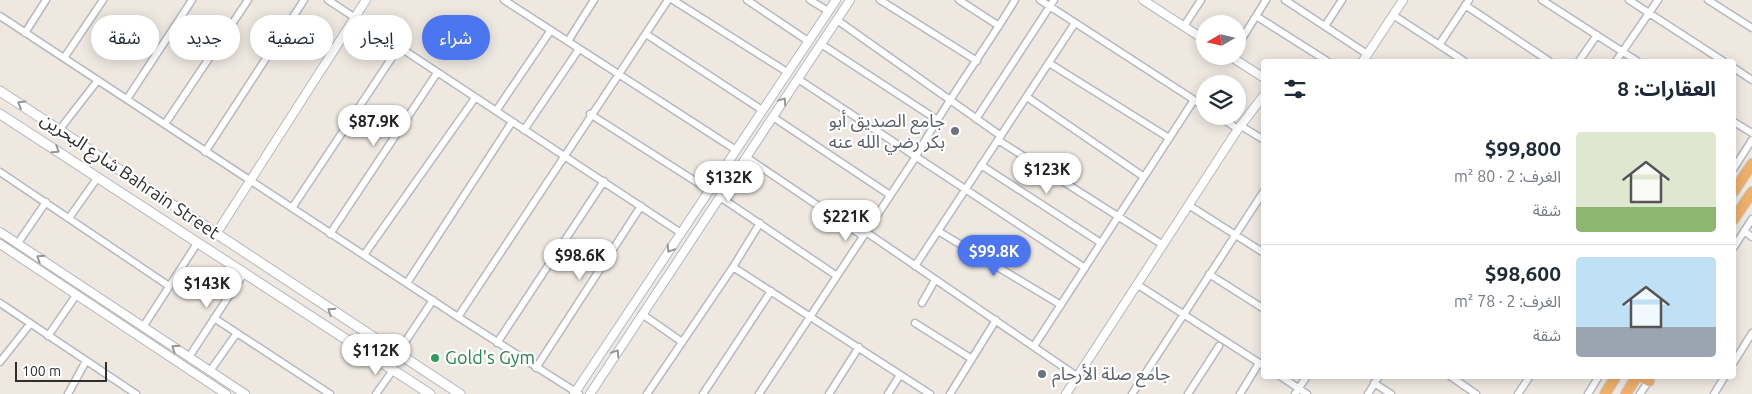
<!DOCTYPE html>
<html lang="ar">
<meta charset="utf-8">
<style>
body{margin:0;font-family:Ubuntu,"Noto Sans Arabic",sans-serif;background:#f2f2f3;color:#1f2937;direction:rtl;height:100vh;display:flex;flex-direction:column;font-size:19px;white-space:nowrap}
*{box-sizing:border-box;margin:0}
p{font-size:16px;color:#747a83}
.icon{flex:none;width:28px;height:28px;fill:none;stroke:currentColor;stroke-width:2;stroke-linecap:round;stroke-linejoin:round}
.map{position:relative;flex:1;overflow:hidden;direction:ltr}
.drawer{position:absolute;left:1261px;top:59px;width:475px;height:320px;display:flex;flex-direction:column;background:#fff;border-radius:5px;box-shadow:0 2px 12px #0003;direction:rtl}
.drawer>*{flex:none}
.top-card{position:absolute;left:15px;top:15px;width:475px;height:45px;direction:rtl;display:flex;gap:10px}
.needle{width:32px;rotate:261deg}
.tools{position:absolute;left:1196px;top:15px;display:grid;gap:10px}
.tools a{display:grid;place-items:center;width:50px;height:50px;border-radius:50%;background:#fff;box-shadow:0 2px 12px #0003;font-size:25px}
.scale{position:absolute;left:15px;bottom:12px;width:92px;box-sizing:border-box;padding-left:5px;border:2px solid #2e2e2e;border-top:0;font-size:14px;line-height:18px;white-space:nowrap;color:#2e2e2e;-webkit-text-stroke:4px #fff;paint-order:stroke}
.price{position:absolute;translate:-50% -42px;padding:0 11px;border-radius:18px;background:#fff;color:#222;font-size:16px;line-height:32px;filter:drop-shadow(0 1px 2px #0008)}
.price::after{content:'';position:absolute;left:50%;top:30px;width:15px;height:11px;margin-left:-8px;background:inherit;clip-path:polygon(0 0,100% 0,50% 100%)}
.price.active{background:#4c75f0;color:#fff}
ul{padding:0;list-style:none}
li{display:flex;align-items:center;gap:15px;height:125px;padding:0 20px}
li+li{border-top:1px solid #e0e1e3}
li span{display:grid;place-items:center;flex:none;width:140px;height:100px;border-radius:5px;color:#555}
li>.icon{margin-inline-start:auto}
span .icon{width:60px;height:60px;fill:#fffc;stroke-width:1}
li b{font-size:21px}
h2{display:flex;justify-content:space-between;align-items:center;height:60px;padding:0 20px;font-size:21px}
.pill{padding:0 18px;border-radius:22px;background:#fff;box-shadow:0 2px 12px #0003;font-size:18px;line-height:45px}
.pill.active{background:#4c75f0;color:#fff}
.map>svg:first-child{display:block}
</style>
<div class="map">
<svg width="1752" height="394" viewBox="0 0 1752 394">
<rect width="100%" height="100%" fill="#eee8e1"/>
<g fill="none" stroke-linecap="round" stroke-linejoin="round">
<!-- minor casing -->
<g stroke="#b5b8c0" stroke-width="9">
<path id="minor" d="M328,0l353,233
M504,0l232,150
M673,0l114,72
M747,0l61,41
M810,0l18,11
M880,0l97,61
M959,0l40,26
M1040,0l165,107
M1285,0l82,54
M1542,0l95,61
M1629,0l94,61
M1708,0l44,28
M1465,5l84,56
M1393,15l71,46
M0,16l458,301 121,77
M1256,16l71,45
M837,20l164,116
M1184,26l17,-26
M1325,26l17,-26
M25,33l21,-33
M646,34l116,76
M568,41l26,-41
M821,44l115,75
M1238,45l28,-45
M1439,45l30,-45
M64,58l39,-58
M1579,61l18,-26
M1616,61l42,-61
M1049,63l120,75
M1734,68l18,12
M798,79l287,189
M1027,97l117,80
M127,99l65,-99
M496,111l55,-81
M590,114l119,76
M1218,116l20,13
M773,117l117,78
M976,119l78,-119
M1734,122l18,11
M165,124l83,-124
M1241,126l23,14
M60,129l38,-49
M524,130l55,-81
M998,140l165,105
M205,152l99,-152
M746,157l117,79
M981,165l120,78
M1734,168l18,-28
M0,172l169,114
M720,197l117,79
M1190,206l74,47
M292,208l107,-161
M69,218l29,-41
M938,231l123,74
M1744,231l8,6
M866,232l212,145
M330,234l107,-161
M18,243l28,-41
M1734,247l18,-28
M364,255l111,-157
M915,266l160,-243
M733,267l197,127
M1209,274l55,35
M407,283l105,-161
M1138,285l126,81
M0,303l136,91
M922,303l13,-23
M642,314l40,28
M458,317l210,-317
M214,318l116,76
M915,323l57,36
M143,327l55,-85
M48,336l29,-42
M497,343l107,-162
M1034,346l160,-246
M397,354l36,-54
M189,357l55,-84
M0,362l30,-38
M1734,362l18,-29
M536,368l105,-162
M210,371l27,-38
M1280,376l27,18
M1450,376l26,18
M1374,383l17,11
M68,394l18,-33
M376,394l17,-24
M647,394l86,-127 27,-44
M703,394l68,-103
M759,394l156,-236c30,-55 68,-105 100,-158
M829,394l30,-47
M888,394l12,-19
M950,394l46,-74
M1132,394l132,-203
M1188,394l31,-48
M1240,394l19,-31
M1295,394l12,-18
M1368,394l11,-18
M1518,394l12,-18
M1588,394l11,-18
M1640,394l12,-18
M1714,394l11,-18"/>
</g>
<!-- tertiary casing -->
<g stroke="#b5b8c0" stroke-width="10">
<path id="tertiary" d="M1143,0l62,40
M1230,56l34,22
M1363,61l40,-61
M0,232l245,162
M216,234l150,-234
M0,244l226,150
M574,394l262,-394
M590,394l260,-394
M1066,394l172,-265 26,-34"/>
</g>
<!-- secondary casing -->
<g stroke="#b5b8c0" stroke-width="11">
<path id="secondary" d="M0,91l460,303
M0,114l430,280"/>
</g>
<!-- trunk casing -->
<g stroke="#c9c9c9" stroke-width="12">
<path id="trunk" d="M1734,191l18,-27
M1734,219l18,-27
M1641,376l8,5
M1605,394l11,-18
M1626,394l11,-18"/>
</g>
<!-- minor -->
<use href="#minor" stroke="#fff" stroke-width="6"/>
<!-- tertiary -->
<use href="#tertiary" stroke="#fff" stroke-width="8"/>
<!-- secondary -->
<use href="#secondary" stroke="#fff" stroke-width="9"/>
<!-- trunk -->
<use href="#trunk" stroke="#efaf68" stroke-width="10"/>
</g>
<!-- one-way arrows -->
<defs><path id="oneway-chevron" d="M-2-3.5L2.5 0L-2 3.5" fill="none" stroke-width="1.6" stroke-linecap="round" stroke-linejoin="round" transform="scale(1.25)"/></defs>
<g stroke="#969696">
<use href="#oneway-chevron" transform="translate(783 101) rotate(-56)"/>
<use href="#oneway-chevron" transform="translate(21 104) rotate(-148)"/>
<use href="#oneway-chevron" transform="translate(56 150) rotate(33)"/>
<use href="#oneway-chevron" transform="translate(670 249) rotate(123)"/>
<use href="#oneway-chevron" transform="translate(40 258) rotate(-147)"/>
<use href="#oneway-chevron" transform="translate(331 311) rotate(-147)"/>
<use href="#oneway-chevron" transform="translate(175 348) rotate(-146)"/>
<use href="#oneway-chevron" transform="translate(616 353) rotate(-57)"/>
</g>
<!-- markers -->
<g fill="#6b7280" stroke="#fff" stroke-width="2">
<circle cx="955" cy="131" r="5"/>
<circle cx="1042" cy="374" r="5"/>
</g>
<circle fill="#2e9e5b" stroke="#fff" stroke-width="2" cx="435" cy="358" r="5"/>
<g text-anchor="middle" stroke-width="4.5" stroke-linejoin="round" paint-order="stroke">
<!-- worship labels -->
<g font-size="18" fill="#5b616d" stroke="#fff" text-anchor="end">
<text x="945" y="127">جامع الصديق أبو<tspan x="945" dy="21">بكر رضي الله عنه</tspan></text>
<text x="1052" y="380" text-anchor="start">جامع صلة الأرحام</text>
</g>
<!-- street labels -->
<g font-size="18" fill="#2e2e2e" stroke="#fff">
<text transform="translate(130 176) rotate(34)" y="6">شارع البحرين Bahrain Street</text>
</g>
<!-- leisure labels -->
<g font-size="18" fill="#27864d" stroke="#fff" text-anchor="start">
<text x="445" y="364">Gold's Gym</text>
</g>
</g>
</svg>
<div class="tools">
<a><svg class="needle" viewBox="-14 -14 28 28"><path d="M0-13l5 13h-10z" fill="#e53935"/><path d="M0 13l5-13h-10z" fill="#747a83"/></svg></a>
<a><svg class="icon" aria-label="layers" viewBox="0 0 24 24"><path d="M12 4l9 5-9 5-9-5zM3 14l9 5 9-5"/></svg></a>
</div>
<div class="scale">100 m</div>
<b class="price" style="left:374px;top:147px">$87.9K</b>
<b class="price" style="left:1047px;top:195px">$123K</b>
<b class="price" style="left:729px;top:203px">$132K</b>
<b class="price" style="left:846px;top:242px">$221K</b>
<b class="price active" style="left:994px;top:277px">$99.8K</b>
<b class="price" style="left:580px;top:281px">$98.6K</b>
<b class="price" style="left:207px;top:309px">$143K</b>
<b class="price" style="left:376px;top:376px">$112K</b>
<div class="top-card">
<a class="pill active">شراء</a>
<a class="pill">إيجار</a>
<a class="pill">تصفية</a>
<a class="pill">جديد</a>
<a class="pill">شقة</a>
</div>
<section class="drawer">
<h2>العقارات: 8<svg class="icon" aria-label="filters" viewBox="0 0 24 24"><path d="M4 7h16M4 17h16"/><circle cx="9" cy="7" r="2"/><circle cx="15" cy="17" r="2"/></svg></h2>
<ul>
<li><span style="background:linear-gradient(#dfe7d0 75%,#8fb573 0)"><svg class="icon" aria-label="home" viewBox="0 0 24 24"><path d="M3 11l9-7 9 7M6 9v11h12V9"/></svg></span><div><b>$99,800</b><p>الغرف: 2 · 80 m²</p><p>شقة</p></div></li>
<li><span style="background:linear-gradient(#bfe0f5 70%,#9aa5b1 0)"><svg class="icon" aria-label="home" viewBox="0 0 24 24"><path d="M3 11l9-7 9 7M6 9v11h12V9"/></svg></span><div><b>$98,600</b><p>الغرف: 2 · 78 m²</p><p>شقة</p></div></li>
</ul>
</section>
</div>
